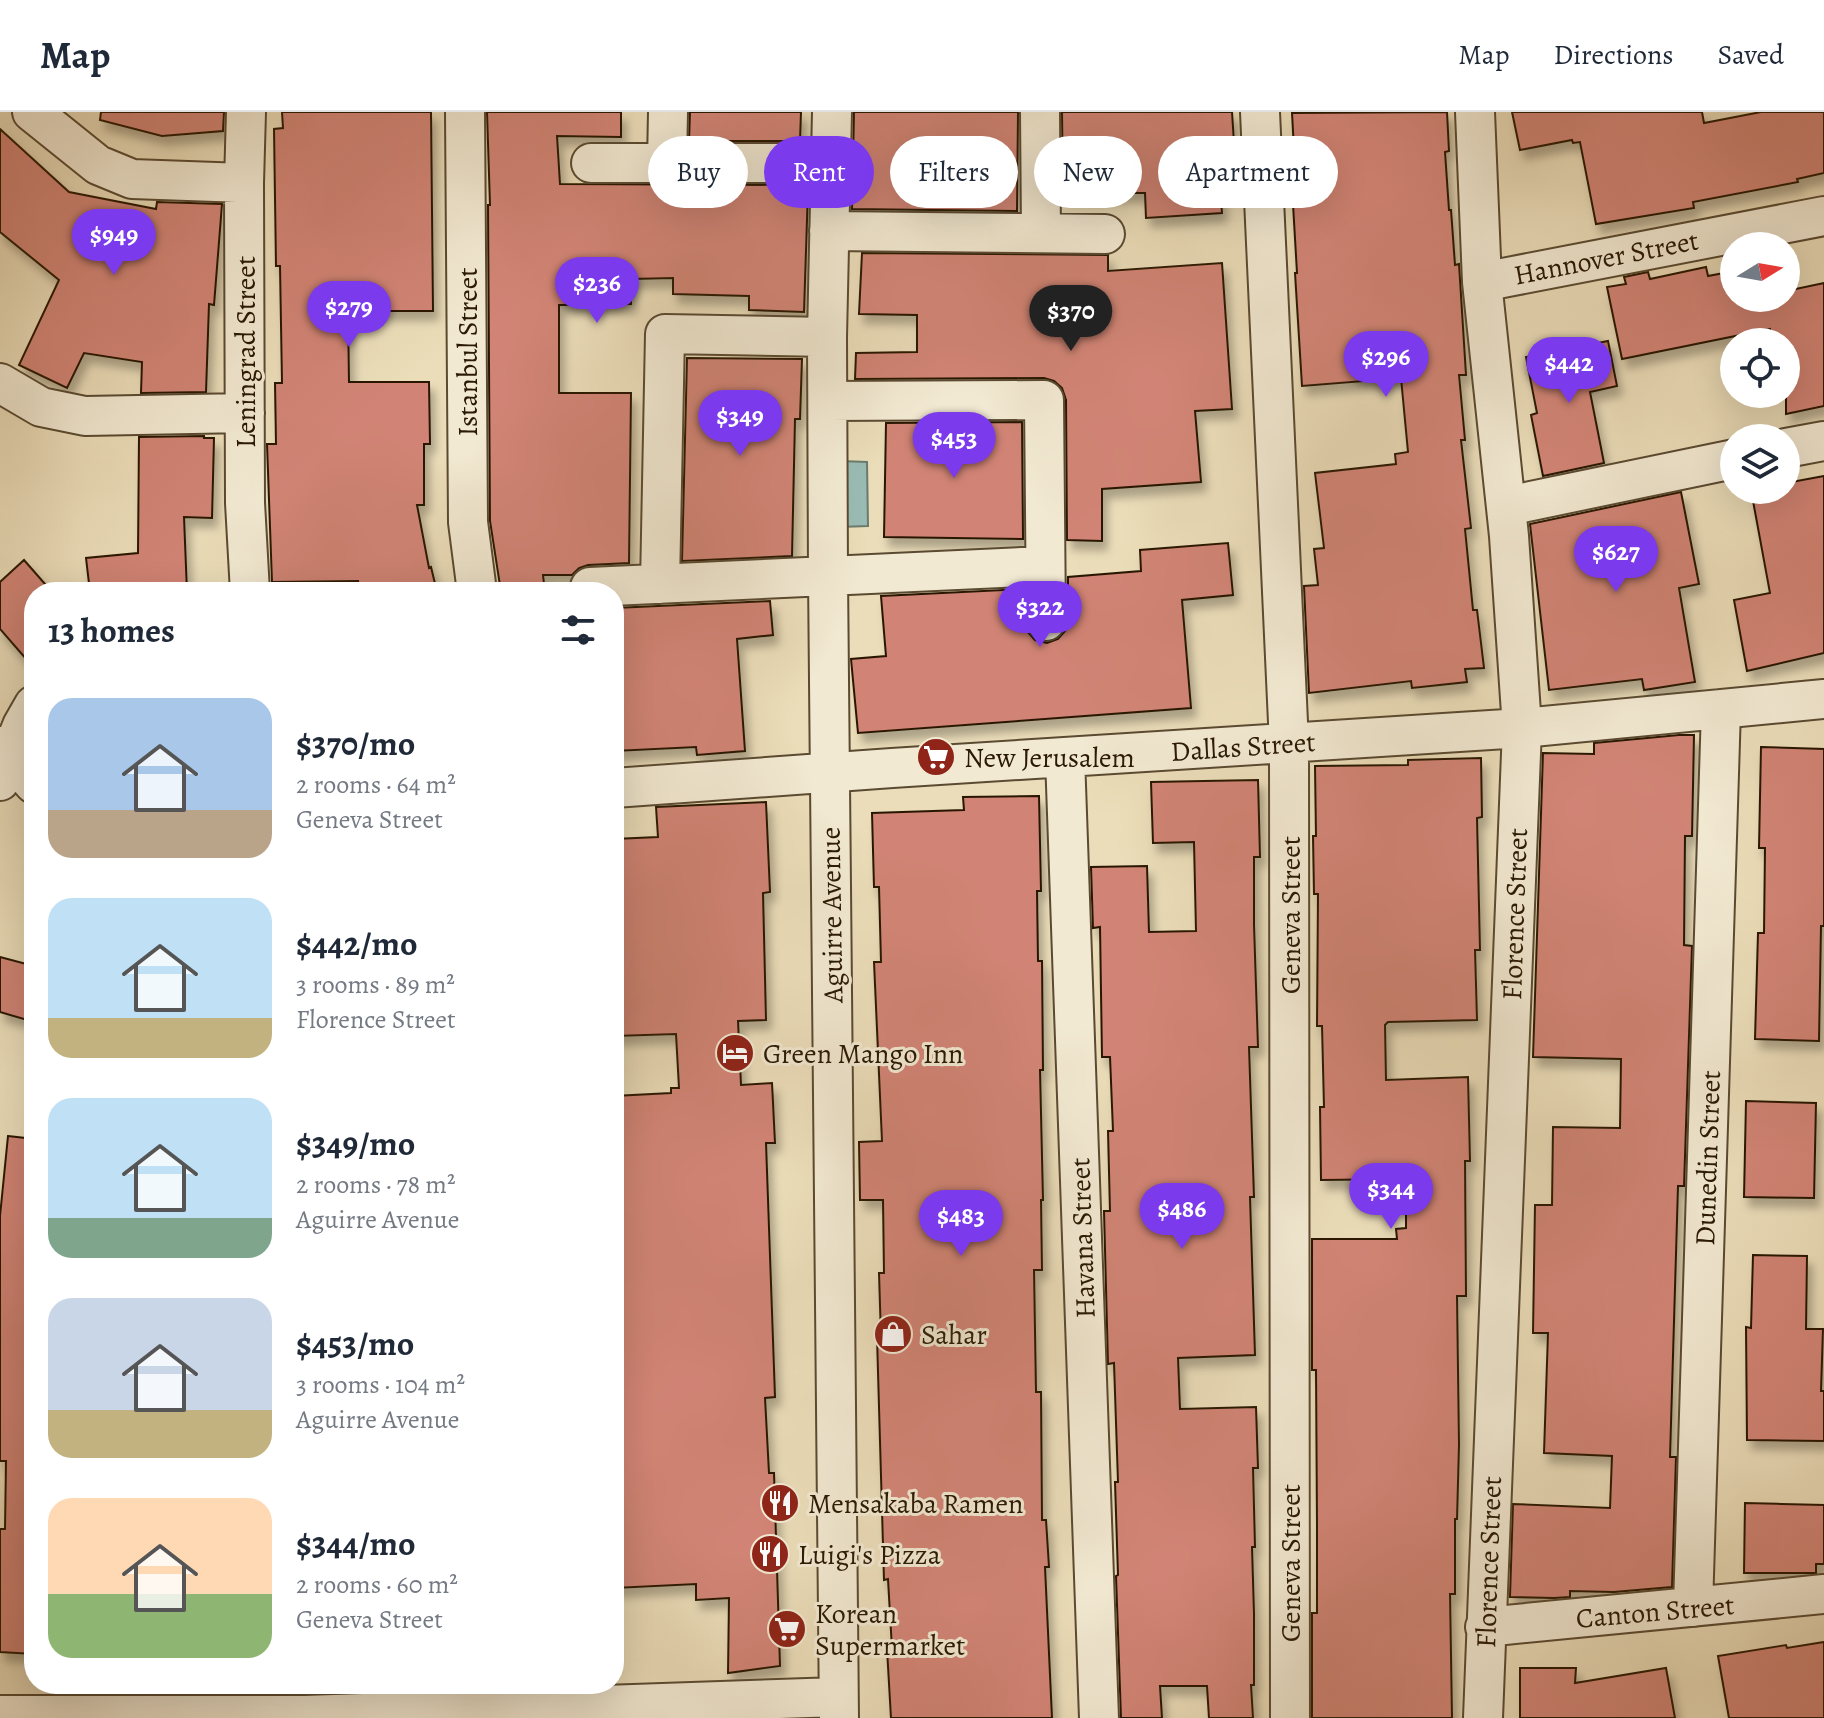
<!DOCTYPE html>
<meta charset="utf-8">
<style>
body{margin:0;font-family:Alegreya,serif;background:#f6f6f7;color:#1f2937;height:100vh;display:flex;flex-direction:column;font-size:30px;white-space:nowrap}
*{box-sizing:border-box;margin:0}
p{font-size:26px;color:#747a83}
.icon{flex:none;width:44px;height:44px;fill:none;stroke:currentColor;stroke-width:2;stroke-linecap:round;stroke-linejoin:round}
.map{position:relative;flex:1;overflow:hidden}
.side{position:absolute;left:24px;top:470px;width:600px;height:1112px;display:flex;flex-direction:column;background:#fff;border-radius:32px;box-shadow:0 8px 32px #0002}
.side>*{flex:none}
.top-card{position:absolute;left:648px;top:24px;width:760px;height:72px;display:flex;gap:16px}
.needle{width:52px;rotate:79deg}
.fabs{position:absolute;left:1720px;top:120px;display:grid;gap:16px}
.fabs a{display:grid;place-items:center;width:80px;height:80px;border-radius:50%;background:#fff;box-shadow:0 8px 32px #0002;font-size:40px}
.price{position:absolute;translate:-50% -68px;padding:0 18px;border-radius:28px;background:#7c3aed;color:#fff;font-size:26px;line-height:52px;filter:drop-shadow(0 2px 4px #0008)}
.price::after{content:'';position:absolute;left:50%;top:48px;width:24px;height:18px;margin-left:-12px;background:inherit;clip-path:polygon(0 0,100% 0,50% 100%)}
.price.active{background:#222;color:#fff}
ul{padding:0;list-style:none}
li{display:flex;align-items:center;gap:24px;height:200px;padding:0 24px}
li span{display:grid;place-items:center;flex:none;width:224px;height:160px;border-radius:24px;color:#555}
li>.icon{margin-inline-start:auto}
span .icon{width:96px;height:96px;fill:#fffc;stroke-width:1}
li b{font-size:34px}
h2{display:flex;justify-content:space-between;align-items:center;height:96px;padding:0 24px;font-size:34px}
.pill{padding:0 28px;border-radius:36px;background:#fff;box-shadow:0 8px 32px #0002;font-size:28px;line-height:72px}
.pill.active{background:#7c3aed;color:#fff}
header{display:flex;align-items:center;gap:48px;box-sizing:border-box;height:112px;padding:0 40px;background:#fff;border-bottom:2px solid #e0e1e3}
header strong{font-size:38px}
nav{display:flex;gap:44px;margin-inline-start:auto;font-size:28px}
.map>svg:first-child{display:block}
</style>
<header>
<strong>Map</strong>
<nav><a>Map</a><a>Directions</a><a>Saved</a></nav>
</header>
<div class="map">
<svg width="1824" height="1606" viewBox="0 0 1824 1606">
<defs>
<filter id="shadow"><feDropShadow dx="5" dy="9" stdDeviation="4" flood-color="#0004"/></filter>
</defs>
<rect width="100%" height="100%" fill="#ebddb9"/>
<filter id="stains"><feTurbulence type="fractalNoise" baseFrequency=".0025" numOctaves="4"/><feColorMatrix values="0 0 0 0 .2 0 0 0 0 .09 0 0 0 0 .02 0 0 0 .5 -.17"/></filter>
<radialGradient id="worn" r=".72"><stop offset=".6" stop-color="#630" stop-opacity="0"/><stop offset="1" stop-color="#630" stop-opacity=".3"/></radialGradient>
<!-- water -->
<path fill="#98bbb3" stroke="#6c7a6d" stroke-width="2" d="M840,349l27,1 1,64 -29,1z"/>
<!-- building -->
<path fill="#d18475" stroke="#2a1904" stroke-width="2" filter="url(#shadow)" d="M101,0h123l-1,19 -61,5 -62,-16z
M282,0h149l2,199h-85l1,71h80l1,62h-6v61h-7l12,63 2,-1 6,25h-76l-3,-11 -86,1 -5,-138h9l-1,-61h7l-2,-117h-4l-2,-137 9,-1z
M487,0h134v25l-64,-1 3,48 239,1v4h9l-4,123 -55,-2v-14l-76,-2v-16l-42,1v25l-72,1v88h72l-2,170 -41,2 -9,3 -7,7h-29l2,17h-44l-11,-71 -2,-316h2z
M690,0h111l-1,29h-111z
M854,0h164l-1,99 -165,-2z
M1062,0h170l2,31 -17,1 5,69 -76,5 -1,-25h-82z
M1447,0l2,39 -4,1 4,58h2l4,55 4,-1 7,111h-7l6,65h-4l10,88 -6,1 8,81h4l7,58 -19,1 2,13 -55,6 -1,-7 -102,12 -5,-107 14,-1 -4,-36 10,-1 -9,-75 81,-9 -1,-10 13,-2 -7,-74 -99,8 -7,-113h2l-4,-69h4l-5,-91z
M1512,0h190l2,11 57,-11h63v61l-27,6 1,3 -105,20 1,6 -98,16 -16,-82 -7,1 -1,-3 -52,10z
M0,17l69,63 87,17 1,-7 65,2 -8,101 -5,-1 -3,88 -65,1 1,-31 -58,-9 -17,35 -48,-23 40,-85 -59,-48z
M862,141l246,2v16l114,-8 10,146 -37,2 6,71 -99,7v52l-35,-1 -1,-140 -4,-12 -8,-7 -10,-3 -189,1 1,-26 61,-1v-37l-58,-1z
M1706,155l2,9 26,-5v27h52v-7l38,-8v123l-38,8v-72h-14l-2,-13 -148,30 -15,-72 19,-3 -2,-7 24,-5 2,7z
M1608,229l9,45 -27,6 14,71 -61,13 -12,-61 6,-2 -11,-56z
M687,246l115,1 -2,60h-5l-3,137 -110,5z
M1022,310l1,117 -139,-2 2,-114z
M204,324v2h10l-2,80 -28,-1 3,75h-97l-4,-34 52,-5 1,-116z
M1824,364v177l-77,18 -13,-71 36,-7 -19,-103h35v-7z
M1681,380l18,92 -20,4 16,94 -51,8 -2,-11 -93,11 -19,-166z
M1228,431l5,52 -51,5 9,108 -333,25 -7,-74 35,-3 -5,-60 143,-7v32l3,10 8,9 12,3 11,-4 7,-8 3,-10v-44l73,-6 -1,-21z
M24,448l28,32h-18v76l-34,-39v-47z
M770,489l3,34 -36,4 8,112 -48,4 -1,-8 -82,4v-143z
M1679,623h15l-2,101h-7l-1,109 8,1 -8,240h-6l-8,271h6l-4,130 -58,5 -44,-1v6l-16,1 -44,-1 3,-93 97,4 2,-52 -68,-3 4,-120h-15l2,-128h17l1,-78 67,1 1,-69 -88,-2 10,-304 51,1v-11z
M1761,635l63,2v177h-3l-2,115 -64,-2 3,-106h6l1,-85h-6z
M1481,646l1,59 -5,1 3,132h-5l2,70 -89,2 -3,3 1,55 82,-3 2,84h-5l1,135h-9l2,149 -2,74h-2v75h-5l2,124h-140v-105h5v-89l-1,-154h-4v-131h85l-1,-10 10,-1v-49l-85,1 -1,-73h4l-2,-81h-5l1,-132h-4l-1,-58h3l-1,-70 93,-1v-5z
M1258,668l2,77h-6v68l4,122h-9l5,150h-4l5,158 -77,3 2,51 76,-2 2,61h-5l2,79h-3l2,67v71h-3l2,33h-44l-2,-32h-47l2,32h-41l-5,-142 2,-1 -3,-93h3l-4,-119 -6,1 -4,-153h6l-2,-80h5l-3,-74h-8l-2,-130 -7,1 -2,-61 56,-1 2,66 47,-1 -2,-89 -41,1 -2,-61z
M1039,684l2,95h-4l1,70h4l1,109h-3l3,130h-2l1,70h-8l2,122h5l1,128h4l3,47h-4l7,151h-161l-4,-69h5l-4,-70 -4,1 -7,-243h4l-2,-64h5l-1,-73h-23l-1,-58 23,-1 -8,-179h7l-2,-75h-5l-2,-74 92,-3 -1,-13z
M766,690l4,90 -7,1 3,127 -28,1 3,64 31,-2 3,60h-9l9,254 -10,1 4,75h5l6,193 -52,7 1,-75 -33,2v-16l-82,4v-492l57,-3v-5h8l-3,-54 -62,2v-197l44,-2 -2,-30z
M0,845l34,9v56l-34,-10z
M1746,989l70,2 -2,95 -70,-1z
M8,1024l26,3v515l-34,-2v-123h5l1,-68h-6v-245z
M1753,1143l54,1 -1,73h17l-2,62h3v50l-77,-1 -1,-113 5,1z
M1745,1391l79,2v59h-8v9h-72z
M1824,1530v76h-95l-11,-62 68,-11 1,3z
M1520,1556h56l-1,15 91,-15 9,50h-155z"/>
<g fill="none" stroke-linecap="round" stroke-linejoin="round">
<!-- minor casing -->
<g stroke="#5a4a31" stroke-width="42">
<path id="minor" d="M32,0l66,53 34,14 112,4
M246,0l-2,71 1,320 5,89
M465,0l3,410 9,70
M832,0l-5,225 1,239 11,1142
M1040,0l1,121
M1260,0l29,632 1,974
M1475,0l7,170 27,254 13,192 -39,990
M591,51h239
M667,51l1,-51
M829,119l276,3
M1482,170l342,-66
M0,271l41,24 44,9 160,-3
M828,289l216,-1 2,221
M1786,336l38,-7
M1507,394l227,-47
M660,472l5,-250 162,3
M590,475l455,-21
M0,634l34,38
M1065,645l34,961
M0,669l22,-55 12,-21
M614,676l278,-20 630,-40 302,-29
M1693,1495l28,-898
M1485,1515l339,-33
M0,1603h305l533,-18"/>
</g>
<!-- minor -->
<use href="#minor" stroke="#f2e9d2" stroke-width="38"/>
</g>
<!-- icons -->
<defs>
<g id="supermarket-disc" transform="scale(2)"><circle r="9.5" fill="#8f2418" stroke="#f2e9d2"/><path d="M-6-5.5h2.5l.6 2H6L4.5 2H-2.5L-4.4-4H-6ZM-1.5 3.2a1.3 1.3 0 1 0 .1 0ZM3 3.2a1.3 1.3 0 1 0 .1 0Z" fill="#fff"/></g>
<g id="hotel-disc" transform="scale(2)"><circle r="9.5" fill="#8f2418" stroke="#f2e9d2"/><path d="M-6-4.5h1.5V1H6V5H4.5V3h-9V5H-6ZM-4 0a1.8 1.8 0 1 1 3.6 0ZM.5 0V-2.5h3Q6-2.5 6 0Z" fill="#fff"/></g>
<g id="shop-disc" transform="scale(2)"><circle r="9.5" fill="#8f2418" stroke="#f2e9d2"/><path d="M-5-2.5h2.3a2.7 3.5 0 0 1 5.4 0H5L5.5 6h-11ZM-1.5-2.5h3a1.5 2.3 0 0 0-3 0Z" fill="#fff"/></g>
<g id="restaurant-disc" transform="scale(2)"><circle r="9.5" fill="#8f2418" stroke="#f2e9d2"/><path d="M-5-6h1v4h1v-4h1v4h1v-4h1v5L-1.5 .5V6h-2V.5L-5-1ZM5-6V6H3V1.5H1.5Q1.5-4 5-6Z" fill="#fff"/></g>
</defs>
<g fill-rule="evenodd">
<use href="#supermarket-disc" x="936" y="645"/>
<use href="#hotel-disc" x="735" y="941"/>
<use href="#shop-disc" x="893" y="1222"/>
<use href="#restaurant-disc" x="780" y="1391"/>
<use href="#restaurant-disc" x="770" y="1442"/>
<use href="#supermarket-disc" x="787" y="1517"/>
</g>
<g text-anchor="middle" stroke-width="6" stroke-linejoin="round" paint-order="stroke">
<!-- street labels -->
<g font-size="28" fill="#2a1904" stroke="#f2e9d2">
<text transform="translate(1606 145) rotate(-11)" y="10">Hannover Street</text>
<text transform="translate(245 240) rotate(-90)" y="10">Leningrad Street</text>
<text transform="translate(467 240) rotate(-90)" y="10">Istanbul Street</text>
<text transform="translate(1243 634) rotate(-4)" y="10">Dallas Street</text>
<text transform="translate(1514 802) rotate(-88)" y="10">Florence Street</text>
<text transform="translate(831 803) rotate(-91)" y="10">Aguirre Avenue</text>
<text transform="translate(1290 803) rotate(-90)" y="10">Geneva Street</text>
<text transform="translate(1707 1046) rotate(-88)" y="10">Dunedin Street</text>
<text transform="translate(1082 1126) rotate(-92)" y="10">Havana Street</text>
<text transform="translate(1488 1450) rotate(-88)" y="10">Florence Street</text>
<text transform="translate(1290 1451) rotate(-90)" y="10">Geneva Street</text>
<text transform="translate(1655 1499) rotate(-5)" y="10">Canton Street</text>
</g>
<!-- poi labels -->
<g font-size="28" fill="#2a1904" stroke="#f2e9d2" text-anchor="start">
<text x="964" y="655">New Jerusalem</text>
<text x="763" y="951">Green Mango Inn</text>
<text x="921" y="1232">Sahar</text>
<text x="808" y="1401">Mensakaba Ramen</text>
<text x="798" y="1452">Luigi's Pizza</text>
<text x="815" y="1511">Korean<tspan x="815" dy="32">Supermarket</tspan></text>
</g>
</g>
<rect width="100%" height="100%" filter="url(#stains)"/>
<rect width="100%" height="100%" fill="url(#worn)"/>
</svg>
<div class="fabs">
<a><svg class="needle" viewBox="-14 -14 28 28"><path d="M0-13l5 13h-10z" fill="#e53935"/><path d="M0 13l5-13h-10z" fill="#747a83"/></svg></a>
<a><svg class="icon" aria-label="locate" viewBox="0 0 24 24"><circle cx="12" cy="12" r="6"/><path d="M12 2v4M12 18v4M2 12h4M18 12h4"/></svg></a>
<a><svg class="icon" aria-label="layers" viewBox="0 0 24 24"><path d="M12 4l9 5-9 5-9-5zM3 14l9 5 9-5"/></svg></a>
</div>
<b class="price" style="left:114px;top:165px">$949</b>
<b class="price" style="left:597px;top:213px">$236</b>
<b class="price" style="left:349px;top:237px">$279</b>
<b class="price active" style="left:1071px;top:241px">$370</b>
<b class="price" style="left:1386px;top:287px">$296</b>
<b class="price" style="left:1569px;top:293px">$442</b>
<b class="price" style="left:740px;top:346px">$349</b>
<b class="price" style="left:954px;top:368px">$453</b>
<b class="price" style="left:1616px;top:482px">$627</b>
<b class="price" style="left:1040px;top:537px">$322</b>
<b class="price" style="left:1391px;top:1119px">$344</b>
<b class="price" style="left:1182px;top:1139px">$486</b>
<b class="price" style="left:961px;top:1146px">$483</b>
<div class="top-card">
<a class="pill">Buy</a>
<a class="pill active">Rent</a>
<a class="pill">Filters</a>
<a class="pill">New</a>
<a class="pill">Apartment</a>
</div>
<section class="side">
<h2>13 homes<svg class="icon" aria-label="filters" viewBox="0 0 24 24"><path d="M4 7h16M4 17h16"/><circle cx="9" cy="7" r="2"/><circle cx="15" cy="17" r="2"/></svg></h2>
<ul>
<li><span style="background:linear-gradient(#a9c7e8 70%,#b9a48a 0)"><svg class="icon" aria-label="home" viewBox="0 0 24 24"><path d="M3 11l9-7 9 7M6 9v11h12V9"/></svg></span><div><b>$370/mo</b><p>2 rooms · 64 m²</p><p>Geneva Street</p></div></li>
<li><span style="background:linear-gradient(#bfe0f5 75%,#c2b280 0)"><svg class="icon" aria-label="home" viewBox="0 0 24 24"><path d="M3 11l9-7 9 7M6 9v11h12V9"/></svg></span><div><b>$442/mo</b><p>3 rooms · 89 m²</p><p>Florence Street</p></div></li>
<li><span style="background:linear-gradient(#bfe0f5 75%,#7fa58c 0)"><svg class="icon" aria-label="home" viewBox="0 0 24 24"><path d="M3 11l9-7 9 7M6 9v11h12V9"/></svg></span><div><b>$349/mo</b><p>2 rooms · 78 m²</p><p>Aguirre Avenue</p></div></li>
<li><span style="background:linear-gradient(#c9d6e8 70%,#c2b280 0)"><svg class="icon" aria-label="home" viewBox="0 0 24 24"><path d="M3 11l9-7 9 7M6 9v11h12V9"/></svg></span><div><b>$453/mo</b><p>3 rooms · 104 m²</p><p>Aguirre Avenue</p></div></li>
<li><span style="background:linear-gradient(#ffd9b3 60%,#8fb573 0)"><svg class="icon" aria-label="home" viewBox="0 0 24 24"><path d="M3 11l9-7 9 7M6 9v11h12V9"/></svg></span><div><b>$344/mo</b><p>2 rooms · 60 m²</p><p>Geneva Street</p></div></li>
</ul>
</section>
</div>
